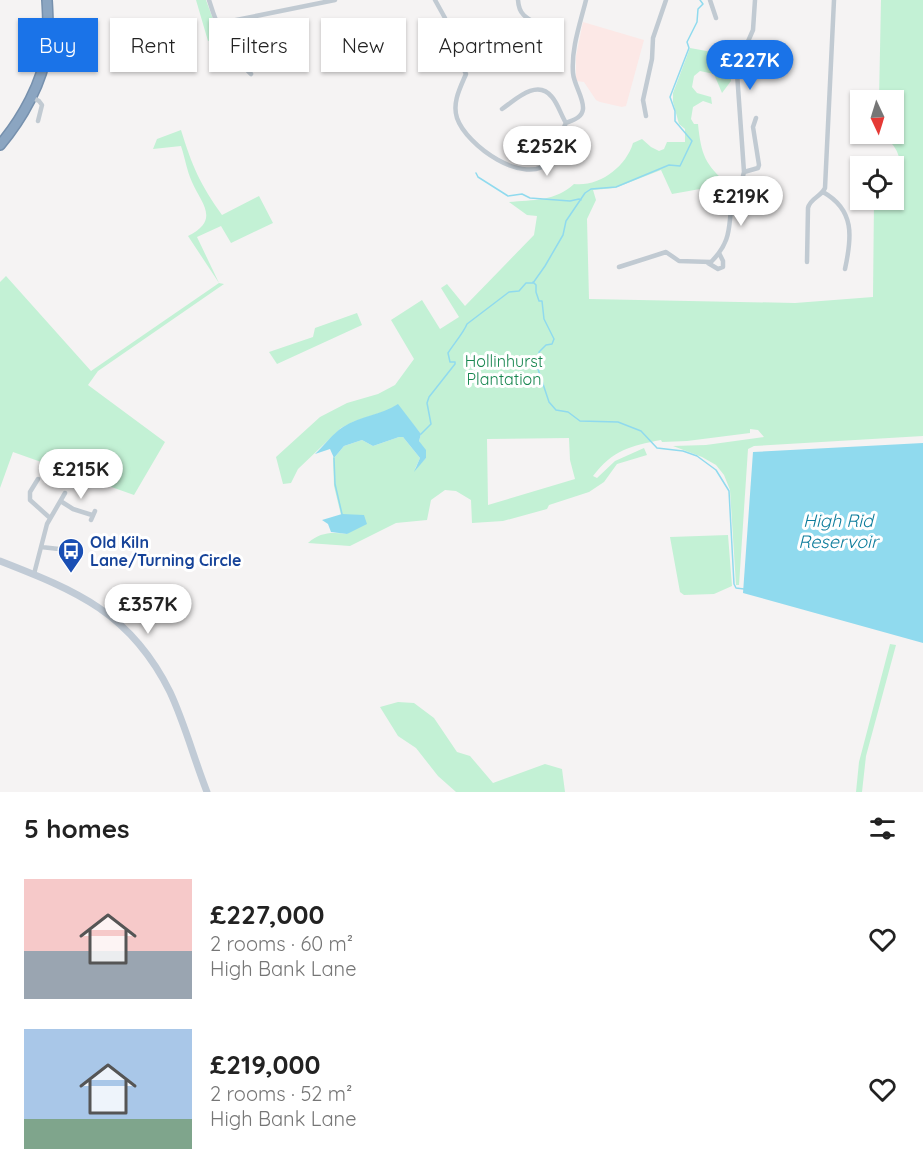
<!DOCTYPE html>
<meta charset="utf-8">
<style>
body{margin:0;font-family:Quicksand,sans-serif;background:#f2f2f2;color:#222;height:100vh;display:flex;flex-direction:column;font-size:22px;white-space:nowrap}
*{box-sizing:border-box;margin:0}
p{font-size:20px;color:#767676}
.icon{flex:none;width:33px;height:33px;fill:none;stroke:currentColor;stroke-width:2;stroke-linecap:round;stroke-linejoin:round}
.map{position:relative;height:792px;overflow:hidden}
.sheet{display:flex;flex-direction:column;background:#fff;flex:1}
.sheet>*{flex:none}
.hud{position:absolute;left:18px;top:18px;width:600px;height:54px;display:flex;gap:12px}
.needle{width:39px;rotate:176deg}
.controls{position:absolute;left:850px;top:90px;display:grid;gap:12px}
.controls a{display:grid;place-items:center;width:54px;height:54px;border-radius:0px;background:#fff;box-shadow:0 2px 4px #0004;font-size:30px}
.price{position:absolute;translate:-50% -51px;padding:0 14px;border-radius:21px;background:#fff;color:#222;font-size:20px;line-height:39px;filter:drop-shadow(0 2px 3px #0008)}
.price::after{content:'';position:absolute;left:50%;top:36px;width:18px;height:14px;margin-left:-9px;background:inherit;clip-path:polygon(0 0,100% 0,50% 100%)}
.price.current{background:#1a73e8;color:#fff}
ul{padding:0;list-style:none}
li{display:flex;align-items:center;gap:18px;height:150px;padding:0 24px}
li span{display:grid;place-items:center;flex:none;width:168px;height:120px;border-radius:0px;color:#555}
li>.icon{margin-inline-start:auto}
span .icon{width:72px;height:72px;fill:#fffc;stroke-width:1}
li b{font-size:26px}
h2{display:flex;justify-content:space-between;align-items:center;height:72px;padding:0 24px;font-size:26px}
.chip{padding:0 21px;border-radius:0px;background:#fff;box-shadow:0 2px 4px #0004;font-size:21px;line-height:54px}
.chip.current{background:#1a73e8;color:#fff}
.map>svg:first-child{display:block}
</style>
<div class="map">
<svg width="923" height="792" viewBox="0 0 923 792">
<rect width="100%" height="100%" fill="#f5f3f3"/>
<!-- medical -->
<path fill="#fce8e6" d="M583,22l61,18 -18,66 -4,1 -22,-5 -4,-2 -12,-18 -8,-1v-25z"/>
<!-- green -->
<path fill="#c3f1d5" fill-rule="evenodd" d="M196,0h10l14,38 -12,3z
M881,0h42v436l-169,10 -6,3 -9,136h-3l-6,-95 -6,-15 -8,-10 -14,-8 -29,-11 33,-1 58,-8 -6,-7 -8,-1v4l-63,8 -25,1 -1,-2c-31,6 -48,10 -68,36l4,2 18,-17 29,-13 3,7 -30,9 -13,18 -15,10 -40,13 -2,4 -44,12 -31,2 -1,-23 -15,-9 -11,-1 -14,10 -4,20 -31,3 -46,23 -42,-3c12,-11 24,-11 39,-9l16,-19h-22l-7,-29 -1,-30 1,2 10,-12 18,-6 11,6 26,-9h4l17,21 -5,11 11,-11 -7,-17 2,-7 -24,-29 -8,5 -34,11 -14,7 -43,41 -7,14 -8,1 -7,-27 44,-40 27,-14 31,-9 17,-9 19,-26 -23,-39 31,-20 18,29 19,-12 -18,-29 6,-4 18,22 69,-71 3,-19 -10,-1 -18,-13c24,-2 47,-1 65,-18 25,3 52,-17 59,-41l9,-4 9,8 8,4 5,-2 3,-7h18v-13l-6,-5 -6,-22v-9l17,-45 44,8 -4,8 1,17 -9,12 -8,-19 -14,-3 -6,5 -2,11 5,6 14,4 1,7 -9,-3 -10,6 -2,12 3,5h4c3,30 7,41 30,60l-56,10 -11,-24 -46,18 -22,2 3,10 -9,19 2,80 206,4 78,-6 1,-97h20l6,-6c1,-24 5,-49 -22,-59l16,-1v-34h-15zM569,438l1,22 5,19 -87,26 -1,-66z
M181,130c11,36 19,54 41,85l37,-19 14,27 -42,20 -10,-17 -24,11 22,46 5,1 -126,87 -10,14 77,57 -31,53 -121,-43 -13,36v-206l6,-6 85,95 128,-88 -31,-47c33,-16 13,-33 4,-54 -5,-11 -7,-24 -11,-36l-28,3 4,-10z
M357,313l5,12 -85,39 -8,-12 44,-15 2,-9z
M728,535l4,51 -18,8 -30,1 -4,-3 -10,-55z
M890,644l6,1 -30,111 -4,36h-6l3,-30z
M398,702l16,1 20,15 23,34 13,4 23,27 52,-19 17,5 3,23h-109l-18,-16 -22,-28 -18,-12 -18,-29z"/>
<!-- water -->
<path fill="#90daee" d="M398,404l23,30 -2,7 7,9v8l-12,14 6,-14 -17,-21h-4l-26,9 -11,-6 -18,6 -10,12 -4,-9 -15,5c9,-8 18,-21 28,-27 17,-11 38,-12 55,-23z
M923,443v200l-180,-50 10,-141z
M342,514l22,1 3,9 -20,10 -16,-2 -3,-8 -6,-4z"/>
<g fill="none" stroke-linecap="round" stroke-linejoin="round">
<!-- stream -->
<path stroke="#90daee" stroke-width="1.5" d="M476,173l2,4 30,19 14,-2 8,4 40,3 9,-2 2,1
M533,282l3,3v7l3,9h3l2,18 10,20 -2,5 -6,1 -7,7 1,11 -3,3 12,36 7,8 12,2 12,9 38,1 23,9 16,17 26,3 14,5 19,14 13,21 5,93 2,4 8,1
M421,434l10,-10 -4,-21 2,-6 26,-33v-2h-5l-2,-9c5,-8 16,-21 19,-29l42,-32 10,-1 7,-8h7l12,-17 18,-31 3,-14 19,-28 6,-4 25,-2 53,-22 11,1 12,-25 -17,-20v-10l-5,-14 19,-49 -2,-6 10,-20 1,-13 5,-5 -3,-4
M334,458l1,26 7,30"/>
<!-- highway casing -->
<g stroke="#7690ad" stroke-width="12">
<path id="highway" d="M0,145c22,-26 43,-63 47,-97 2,-16 1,-32 0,-48"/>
</g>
<!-- street -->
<path stroke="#c1cad2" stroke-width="4.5" d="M209,0c9,29 19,53 42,74
M435,0l10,18
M518,0c1,17 11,19 24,26l2,14
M710,0l6,18
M216,24l119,-24
M453,63l9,3 4,8c-6,14 -14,29 -9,44 9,27 68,70 94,43 9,-10 8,-26 15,-38 -5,-8 -8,-19 -14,-26 -15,-19 -37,3 -50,12
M31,97l8,4 3,4 -4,16
M646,116l-3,-16 9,-41 1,-21 13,-38
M566,123c7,-3 16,-5 17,-14 1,-11 -9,-24 -10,-36 -2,-24 7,-49 13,-73
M744,172l14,-4 1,-3 -6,-38 3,-9
M742,180l2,-8 -7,-99 2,-11 14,-32 2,-30
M736.5 185a4.5 4.5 0 1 1 9 0a4.5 4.5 0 1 1-9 0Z
M823,192c32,18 29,45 22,77
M807,262l1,-54c2,-10 13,-11 17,-20l9,-188
M708,263l10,6 5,-2v-6l-4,-8
M619,267l47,-15 13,9 32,1c28,-28 12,-45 27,-74
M38,479l-8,13v8l20,18
M62,502l11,7 19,6
M91,520l4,-9
M41,547l27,3
M34,574l13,-50 18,-31"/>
<!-- secondary -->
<path stroke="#c1cbd6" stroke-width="7" d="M0,561c77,30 131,52 170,131 15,32 24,67 37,100"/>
<!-- highway -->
<use href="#highway" stroke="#8ba5c1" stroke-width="9"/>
</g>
<!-- icons -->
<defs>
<g id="bus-pin" transform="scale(1.35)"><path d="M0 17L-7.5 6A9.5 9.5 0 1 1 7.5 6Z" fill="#1a4fb4" stroke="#fff"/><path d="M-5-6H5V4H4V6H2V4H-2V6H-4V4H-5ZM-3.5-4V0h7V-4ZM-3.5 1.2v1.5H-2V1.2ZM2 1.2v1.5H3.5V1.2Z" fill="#fff"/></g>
</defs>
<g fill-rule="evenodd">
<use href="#bus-pin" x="71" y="551"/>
</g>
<g text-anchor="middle" stroke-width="6" stroke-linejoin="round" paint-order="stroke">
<!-- park labels -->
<g font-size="16" fill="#17864f" stroke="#fff">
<text x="504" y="367">Hollinhurst<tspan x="504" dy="18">Plantation</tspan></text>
</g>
<!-- transit labels -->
<g font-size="16" font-weight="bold" fill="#164399" stroke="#fff" text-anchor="start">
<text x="90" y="548">Old Kiln<tspan x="90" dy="18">Lane/Turning Circle</tspan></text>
</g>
<!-- water labels -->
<g font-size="18" font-style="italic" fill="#0c7c9b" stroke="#fff">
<text x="838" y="527">High Rid<tspan x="838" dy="21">Reservoir</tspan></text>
</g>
</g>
</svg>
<div class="controls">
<a><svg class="needle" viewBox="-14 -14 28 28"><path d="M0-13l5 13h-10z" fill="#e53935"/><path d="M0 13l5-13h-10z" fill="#767676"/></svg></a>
<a><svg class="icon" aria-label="locate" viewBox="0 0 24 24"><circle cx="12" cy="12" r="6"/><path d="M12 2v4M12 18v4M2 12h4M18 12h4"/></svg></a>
</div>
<b class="price current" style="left:750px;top:91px">£227K</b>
<b class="price" style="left:547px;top:177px">£252K</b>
<b class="price" style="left:741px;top:227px">£219K</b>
<b class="price" style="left:81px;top:500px">£215K</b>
<b class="price" style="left:148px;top:635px">£357K</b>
<div class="hud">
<a class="chip current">Buy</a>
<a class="chip">Rent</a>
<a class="chip">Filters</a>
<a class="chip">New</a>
<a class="chip">Apartment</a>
</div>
</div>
<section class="sheet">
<h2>5 homes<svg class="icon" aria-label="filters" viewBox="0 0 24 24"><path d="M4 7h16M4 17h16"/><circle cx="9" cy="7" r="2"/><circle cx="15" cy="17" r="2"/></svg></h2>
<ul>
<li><span style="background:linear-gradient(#f6c9c9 60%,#9aa5b1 0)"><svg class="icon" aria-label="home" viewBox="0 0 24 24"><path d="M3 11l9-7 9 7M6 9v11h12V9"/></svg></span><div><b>£227,000</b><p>2 rooms · 60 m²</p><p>High Bank Lane</p></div><svg class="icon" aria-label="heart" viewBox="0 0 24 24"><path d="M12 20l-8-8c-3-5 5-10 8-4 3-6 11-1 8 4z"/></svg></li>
<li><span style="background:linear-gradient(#a9c7e8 75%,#7fa58c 0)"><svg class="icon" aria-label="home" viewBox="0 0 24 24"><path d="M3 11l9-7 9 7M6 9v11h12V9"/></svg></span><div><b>£219,000</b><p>2 rooms · 52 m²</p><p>High Bank Lane</p></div><svg class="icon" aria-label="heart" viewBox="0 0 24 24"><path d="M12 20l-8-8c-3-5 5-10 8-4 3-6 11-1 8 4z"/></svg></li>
</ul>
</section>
